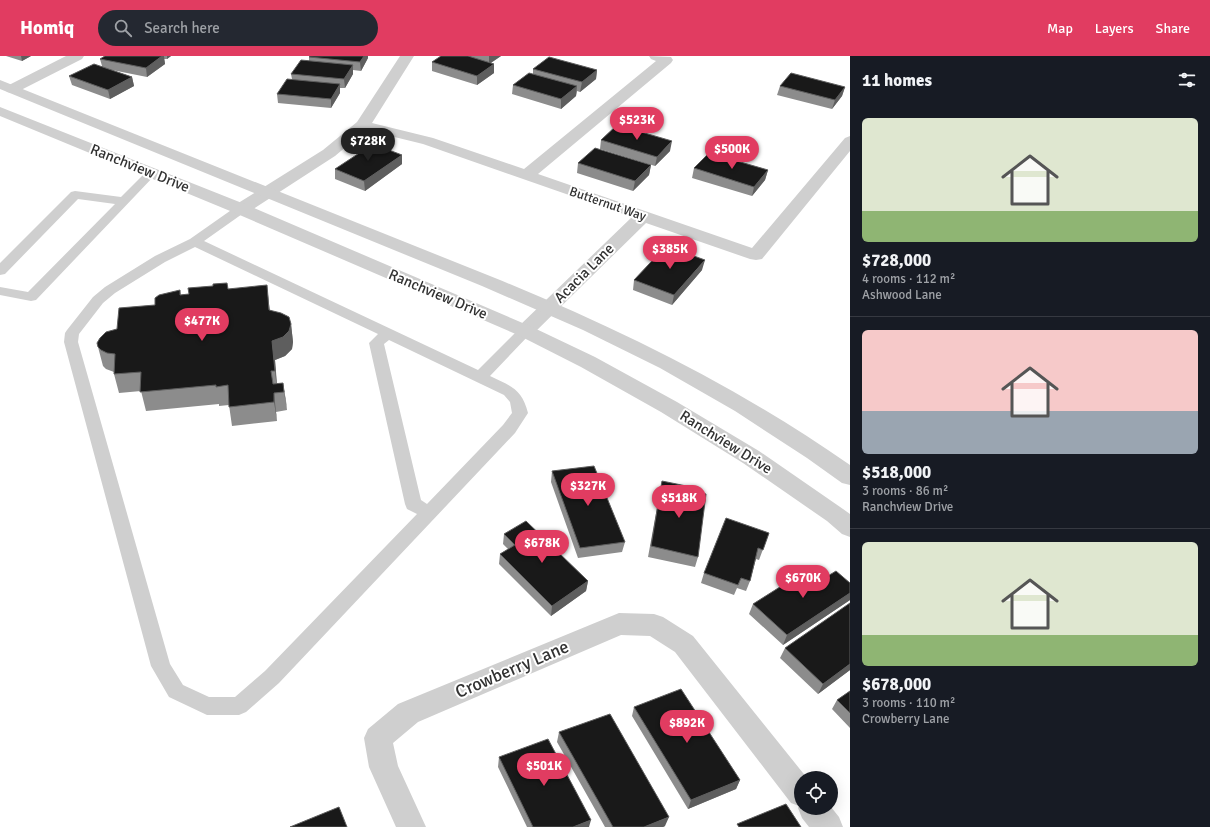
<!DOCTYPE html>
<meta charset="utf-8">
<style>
body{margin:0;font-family:Signika,sans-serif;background:#242831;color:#f1f3f6;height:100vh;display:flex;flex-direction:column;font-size:15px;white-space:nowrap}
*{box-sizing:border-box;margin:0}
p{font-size:13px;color:#9ea1a6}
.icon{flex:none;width:22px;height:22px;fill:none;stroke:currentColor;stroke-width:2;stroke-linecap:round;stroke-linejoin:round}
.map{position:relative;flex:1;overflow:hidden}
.details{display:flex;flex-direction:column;background:#171b24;width:360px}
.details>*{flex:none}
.tools{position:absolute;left:794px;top:715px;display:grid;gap:8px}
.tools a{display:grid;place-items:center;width:44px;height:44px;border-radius:50%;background:#171b24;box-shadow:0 4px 16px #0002;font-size:20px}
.price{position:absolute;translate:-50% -34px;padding:0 9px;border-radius:14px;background:#e13c61;color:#fff;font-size:13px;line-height:26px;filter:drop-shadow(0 1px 2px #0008)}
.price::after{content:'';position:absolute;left:50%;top:24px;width:12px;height:9px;margin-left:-6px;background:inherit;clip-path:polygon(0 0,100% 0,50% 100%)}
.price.active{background:#222;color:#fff}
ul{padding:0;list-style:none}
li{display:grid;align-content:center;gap:8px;height:212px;padding:0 12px}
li+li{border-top:1px solid #363941}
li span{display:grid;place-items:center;height:124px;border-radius:6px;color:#555}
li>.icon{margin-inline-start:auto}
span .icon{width:72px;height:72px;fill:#fffc;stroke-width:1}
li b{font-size:17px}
h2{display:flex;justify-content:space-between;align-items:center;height:48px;padding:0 12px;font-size:17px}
header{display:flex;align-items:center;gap:24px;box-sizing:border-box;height:56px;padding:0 20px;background:#e13c61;color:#fff}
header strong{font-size:19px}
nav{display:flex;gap:22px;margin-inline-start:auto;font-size:14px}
.search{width:280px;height:36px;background:#242831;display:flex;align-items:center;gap:10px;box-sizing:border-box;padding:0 14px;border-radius:22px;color:#9ea1a6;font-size:15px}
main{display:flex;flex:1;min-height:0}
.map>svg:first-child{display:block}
</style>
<header>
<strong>Homiq</strong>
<div class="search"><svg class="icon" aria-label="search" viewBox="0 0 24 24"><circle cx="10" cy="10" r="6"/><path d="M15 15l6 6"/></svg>Search here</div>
<nav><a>Map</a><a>Layers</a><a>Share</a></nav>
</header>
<main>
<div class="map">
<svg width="850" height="771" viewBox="0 0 850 771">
<rect width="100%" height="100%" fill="#fff"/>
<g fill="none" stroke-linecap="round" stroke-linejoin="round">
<!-- service -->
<path fill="#cfcfcf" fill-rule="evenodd" d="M151,113l4,2 2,2 -2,2 -119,125 -5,1 -31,-6v-8l28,5 87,-88 -37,-5 -73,75 -5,1v-12l71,-71 4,-1 46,6 26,-26z
M241,149l4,1 2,3 -2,3 -41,29 274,129 42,-42 5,-1 5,1 2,3 -2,3 -40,42c21,10 32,13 38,37l-13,20 -236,250 -33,29 -7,3h-32l-38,-18 -18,-31 -87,-324 1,-9 2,-3 26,-33 12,-10 50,-31 35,-17 47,-33zM195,191l183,87 -9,9 36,161 2,5 10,5 -152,157 -30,26h-26l-26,-12 -13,-21 -92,-322 1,-8 24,-31 12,-10 50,-31zM389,284l115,55 6,7 2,11 -9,12 -76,79 -6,-4 -37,-156z"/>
<!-- minor -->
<path fill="#cfcfcf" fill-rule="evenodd" d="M66,0h18l-2,3 -65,33 -5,1 -5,-1 -2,-3 2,-3z
M400,0h14l-42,67 61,15 91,31 132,-108 -5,-2 -2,-3 22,1 2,3 -2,3 -133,111 214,74 93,-110 5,-2v15l-88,108 -6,1 -6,-1 -104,-36 -114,112 -7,2 -7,-2 -3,-4 3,-4 114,-110 -209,-73 -57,-14 -31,26 -88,57 -6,1 -6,-1 -2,-4 2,-4 88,-55 34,-28z
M619,557l35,1 9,3 30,19 114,142h-6v30l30,-1 8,10 4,10h-34l-7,-9 -4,-10 1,-2 -8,-3 -116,-151 -25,-16 -29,-1 -203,87 -25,21 5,23 28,61h-30l-27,-60 -5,-29 4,-9 30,-25z"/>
<!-- tertiary -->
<path fill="#cfcfcf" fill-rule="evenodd" d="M0,24l495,198c125,51 245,110 355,187v20l-8,-2 -35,-25 -72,-47 -75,-43 -77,-38 -101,-44 -482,-197z
M0,51l247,98 285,122 63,30 82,45 82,49 84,58 7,5v23l-8,-3 -15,-13 -84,-58 -82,-51 -80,-45 -63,-32 -283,-122 -235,-97z"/>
</g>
<!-- wall -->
<path fill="#8c8c8c" d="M6,0h25l-9,5z
M105,0h66l-4,3h-3l1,5 -18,13 -35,-7 20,7 2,9 -24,13 -38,-14 -3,-9 33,-10 -2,-7z
M310,0h58v2l-7,13 -8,-1v4l-8,14h-5v5l-9,15 -53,-5 -1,-9 15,-15 -1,-5 18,-13v-4z
M441,0h60l-10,7 3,10 -17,12 -45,-14v-9z
M533,13l64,1 -1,9 -16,13 -3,-1 -1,5 -15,13 -49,-15 1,-9 20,-11z
M780,30l65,1 -3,9 -10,13 -55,-14z
M601,84l69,11 -15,15 -55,-17z
M402,99v9l-37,27 -30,-12v-10z
M578,107l73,2 -2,10 -16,16 -56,-18z
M694,112l74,2 -3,10 -13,16 -60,-18z
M702,214l-30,35 -39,-15 1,-10z
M228,233l42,21 21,14 2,18 -1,7 -7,7 -10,4 2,23h6l4,27 -11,2 1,9 -45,5 -3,-21 -10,1v-2l-73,7 -5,-20 -22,2 -5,-19v-2l-8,-3 -3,-3 -5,-19 19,-18 38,-24 25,-15 1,5z
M552,415l73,71 -3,10 -44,6 -27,-76z
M662,425l33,11 3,65 -3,10 -47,-10 12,-66z
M769,477l-10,27 -3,-1 -6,22 -4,10 -9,-3 -3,7 -33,-12 3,-10z
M504,478l84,47 -2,10 -35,25 -52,-52 1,-10 8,-5 -5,-5z
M850,527v17l-67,45 -34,-31 4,-10z
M785,592l65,22 -32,24 -38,-36z
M850,635v37l-18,-19 5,-9z
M634,651l106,73 -4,9 -48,20 -56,-93z
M559,676l106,94 -2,1h-58l-48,-85z
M499,701l90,70h-62l-29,-60z"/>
<!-- shaded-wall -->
<path fill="#5e5e5e" d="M21,0h10l-9,5z
M162,0h2l1,8 -18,13 -1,-9z
M167,0h4l-4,3z
M364,0h4v2l-7,13 -1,-9z
M489,0h12l-12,8z
M494,8v9l-17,12v-9z
M353,9v9l-8,14 -1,-9z
M597,14l-1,9 -16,13 2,-10z
M132,21l2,9 -24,13 -2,-9z
M340,28v9l-9,15v-9z
M577,30l-1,10 -15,13v-10z
M845,31l-3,9 -10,13 3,-9z
M672,85l-2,10 -15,15 2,-9z
M402,99v9l-37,27 -1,-10z
M651,109l-2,10 -16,16 2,-10z
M768,114l-3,10 -13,16 2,-9z
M705,204l-3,10 -30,35 2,-10z
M267,229l2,19 3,25 -3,-19z
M291,268l2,18 -1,7 -7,7 -10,4 2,30 -2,-19 -3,-30z
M283,327l3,18 1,9 -3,-18z
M274,337l2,19 1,9 -3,-19z
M588,525l-2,10 -35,25 1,-10z
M850,537v7l-67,45 4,-10z
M850,608v6l-32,24 5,-10z
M740,724l-4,9 -48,20 3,-9z
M669,761l-4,9 -2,1h-19z
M591,764l-2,7h-16z"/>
<!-- building -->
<path fill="#191919" stroke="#5e5e5e" d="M105,0h57l-16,12 -46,-9z
M310,0h54l-4,6 -51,-5z
M441,0h27l26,8 -17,12 -45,-14z
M549,1l48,13 -15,12 -49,-13z
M301,4l52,5 -9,14 -53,-5z
M94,8l38,13 -24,13 -39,-14z
M529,17l48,13 -16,13 -48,-14z
M791,17l54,14 -10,13 -55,-14z
M287,23l53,5 -9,15 -54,-5z
M617,69l55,16 -15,16 -56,-17z
M373,88l29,11 -38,26 -29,-12z
M595,92l56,17 -16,16 -57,-18z
M709,97l59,17 -14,17 -60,-19z
M666,190l39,14 -31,35 -40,-15z
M227,227l1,6 39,-4 2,25 12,3 8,4 2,7 -2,7 -6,6 -11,4 3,30h-4l2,13 10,-1 1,9 -10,1v9l-45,5 -1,-22 -12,2v-2l-76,7 1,-20 -27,2 1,-20 -8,-1 -6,-3 -3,-3 -1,-4 3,-5 6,-6 11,-3 2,-21 36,-3v-7l4,-3 21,-5v5l9,-1 -1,-6 25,-2v-2z
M594,410l31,76 -45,6 -28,-77z
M662,425l34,7 -1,4 11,2 -8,63 -47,-11z
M726,462l43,15 -6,17 -5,-2 -8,33 -9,-3 -3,7 -34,-12z
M526,465l62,60 -36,25 -52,-52 15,-9 -11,-11z
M810,512l13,11 13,-8 14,12v10l-63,42 -34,-31z
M850,547v61l-27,20 -38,-36z
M681,633l59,91 -49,20 -57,-93z
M850,635v22l-13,-13z
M610,658l59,103 -25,10h-31l-54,-95z
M548,683l43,81 -18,7h-40l-34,-70z
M786,748l15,23h-62l-2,-3z
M339,751l8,20h-57z"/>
<g text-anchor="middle" stroke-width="4" stroke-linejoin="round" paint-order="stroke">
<!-- far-street labels -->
<g font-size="13" fill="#323232" stroke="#fff">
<text transform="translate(608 147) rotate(19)" y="5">Butternut Way</text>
</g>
<!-- street labels -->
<g font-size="15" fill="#323232" stroke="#fff">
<text transform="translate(140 112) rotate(22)" y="5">Ranchview Drive</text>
<text transform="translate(584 217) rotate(-45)" y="5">Acacia Lane</text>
<text transform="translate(438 238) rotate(23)" y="5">Ranchview Drive</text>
<text transform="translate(726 386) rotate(32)" y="5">Ranchview Drive</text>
</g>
<!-- near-street labels -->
<g font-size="18" fill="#323232" stroke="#fff">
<text transform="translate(512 613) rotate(-23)" y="6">Crowberry Lane</text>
</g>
</g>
</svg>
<div class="tools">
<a><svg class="icon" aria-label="locate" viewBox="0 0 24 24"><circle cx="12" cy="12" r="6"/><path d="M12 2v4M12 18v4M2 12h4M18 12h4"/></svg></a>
</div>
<b class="price" style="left:637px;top:85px">$523K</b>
<b class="price active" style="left:368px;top:106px">$728K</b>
<b class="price" style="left:732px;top:114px">$500K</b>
<b class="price" style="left:670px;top:214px">$385K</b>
<b class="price" style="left:202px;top:286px">$477K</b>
<b class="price" style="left:588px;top:451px">$327K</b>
<b class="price" style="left:679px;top:463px">$518K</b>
<b class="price" style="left:542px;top:508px">$678K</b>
<b class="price" style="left:803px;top:543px">$670K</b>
<b class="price" style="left:687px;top:688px">$892K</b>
<b class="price" style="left:544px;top:731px">$501K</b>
</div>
<section class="details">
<h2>11 homes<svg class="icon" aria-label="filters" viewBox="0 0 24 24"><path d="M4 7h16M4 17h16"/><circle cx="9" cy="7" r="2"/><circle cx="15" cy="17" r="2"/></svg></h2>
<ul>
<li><span style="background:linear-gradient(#dfe7d0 75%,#8fb573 0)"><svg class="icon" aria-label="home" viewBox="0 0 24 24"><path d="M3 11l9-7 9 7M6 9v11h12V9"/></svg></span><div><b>$728,000</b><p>4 rooms · 112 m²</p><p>Ashwood Lane</p></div></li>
<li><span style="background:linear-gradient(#f6c9c9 65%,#9aa5b1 0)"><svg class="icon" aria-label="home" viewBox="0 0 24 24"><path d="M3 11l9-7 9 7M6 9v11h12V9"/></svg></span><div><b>$518,000</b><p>3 rooms · 86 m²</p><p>Ranchview Drive</p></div></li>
<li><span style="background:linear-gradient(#dfe7d0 75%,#8fb573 0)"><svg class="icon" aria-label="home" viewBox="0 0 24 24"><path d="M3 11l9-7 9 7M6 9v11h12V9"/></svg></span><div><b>$678,000</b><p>3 rooms · 110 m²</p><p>Crowberry Lane</p></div></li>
</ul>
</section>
</main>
